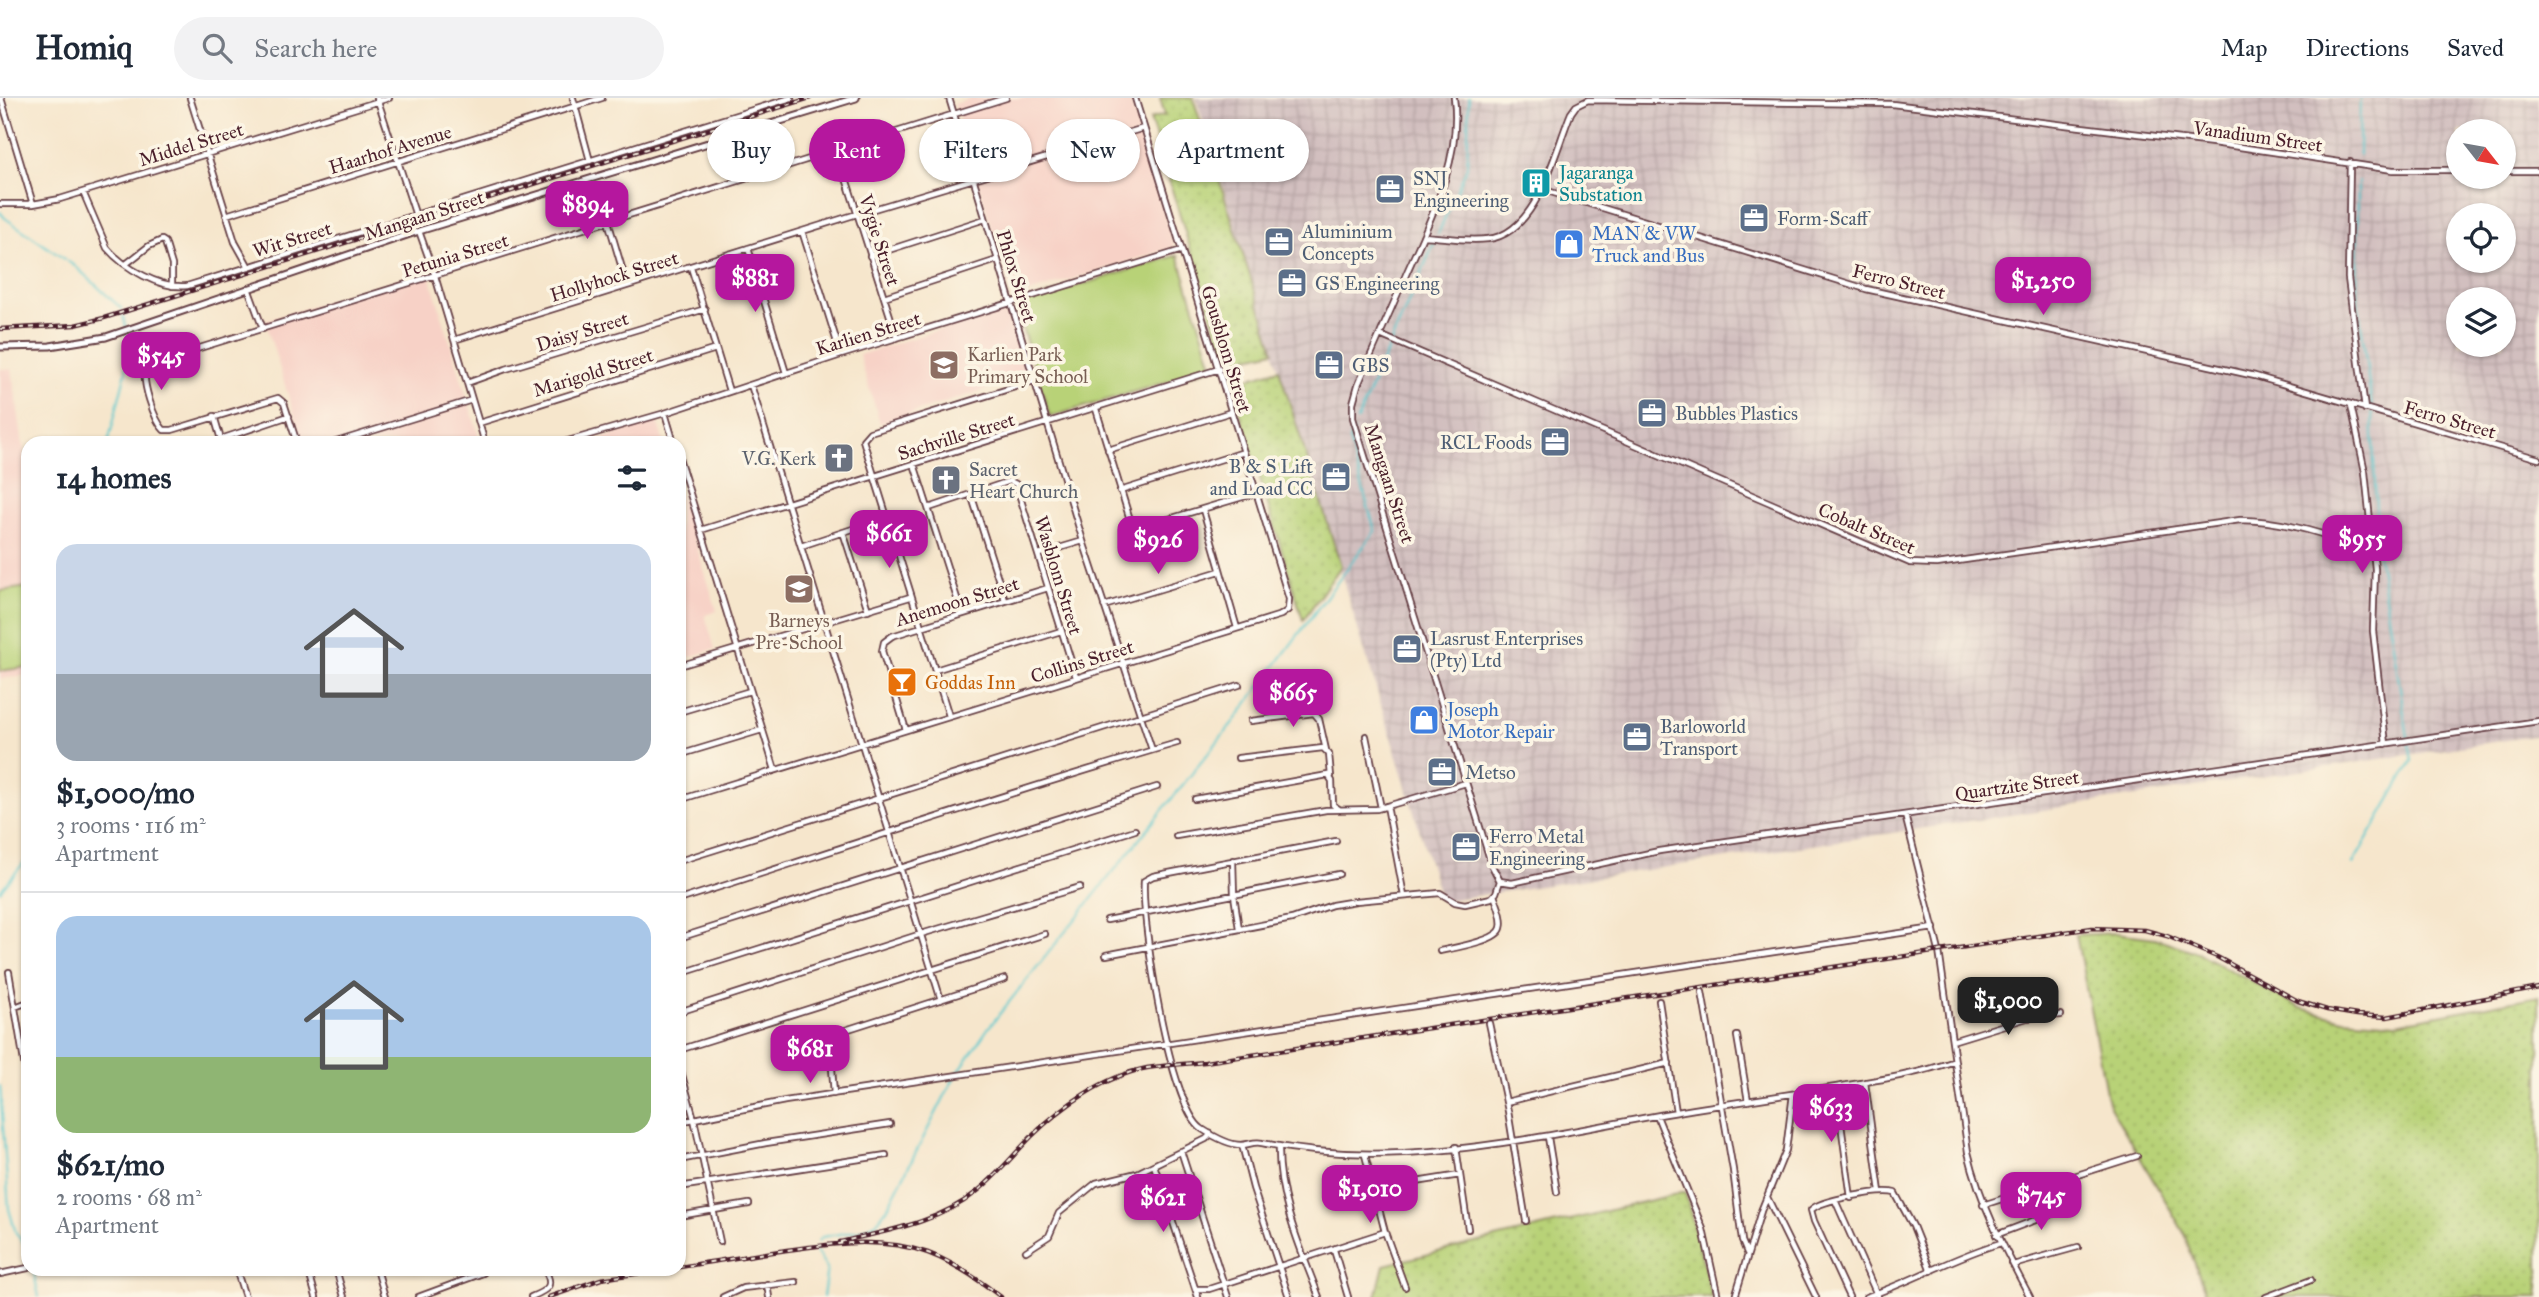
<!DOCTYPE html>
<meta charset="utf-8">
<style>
body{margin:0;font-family:"IM FELL Great Primer",serif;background:#f2f2f3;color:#1f2937;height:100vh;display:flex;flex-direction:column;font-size:26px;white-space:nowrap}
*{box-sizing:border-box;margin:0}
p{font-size:23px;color:#747a83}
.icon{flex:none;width:38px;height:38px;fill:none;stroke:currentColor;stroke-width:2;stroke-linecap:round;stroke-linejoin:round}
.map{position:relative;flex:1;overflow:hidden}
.drawer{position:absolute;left:21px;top:338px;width:665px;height:840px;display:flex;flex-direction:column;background:#fff;border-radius:21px;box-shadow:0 2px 5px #0004}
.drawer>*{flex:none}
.hud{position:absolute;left:707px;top:21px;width:665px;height:63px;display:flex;gap:14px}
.needle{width:46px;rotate:121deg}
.controls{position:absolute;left:2446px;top:21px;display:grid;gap:14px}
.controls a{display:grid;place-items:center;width:70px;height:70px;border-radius:50%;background:#fff;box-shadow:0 2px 5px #0004;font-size:35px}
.price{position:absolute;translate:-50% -60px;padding:0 16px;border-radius:14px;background:#b5179e;color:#fff;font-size:23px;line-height:46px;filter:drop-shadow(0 2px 4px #0008)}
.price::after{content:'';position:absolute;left:50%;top:42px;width:21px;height:16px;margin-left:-10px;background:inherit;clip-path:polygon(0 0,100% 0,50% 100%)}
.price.current{background:#222;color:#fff}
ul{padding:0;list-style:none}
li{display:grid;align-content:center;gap:14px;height:371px;padding:0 35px}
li+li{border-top:2px solid #e0e1e3}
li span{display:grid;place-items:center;height:217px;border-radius:21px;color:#555}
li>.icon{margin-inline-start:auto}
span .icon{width:126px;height:126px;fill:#fffc;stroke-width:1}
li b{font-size:30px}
h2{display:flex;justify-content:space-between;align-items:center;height:84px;padding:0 35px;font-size:30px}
.pill{padding:0 24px;border-radius:32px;background:#fff;box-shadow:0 2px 5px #0004;font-size:24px;line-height:63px}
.pill.current{background:#b5179e;color:#fff}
header{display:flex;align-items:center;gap:42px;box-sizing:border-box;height:98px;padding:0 35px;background:#fff;border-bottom:2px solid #e0e1e3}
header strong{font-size:33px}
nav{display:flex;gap:38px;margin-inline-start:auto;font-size:24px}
.search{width:490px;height:63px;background:#f2f2f3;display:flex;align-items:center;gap:18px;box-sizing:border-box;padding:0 24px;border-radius:38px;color:#747a83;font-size:26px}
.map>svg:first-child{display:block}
</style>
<header>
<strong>Homiq</strong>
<div class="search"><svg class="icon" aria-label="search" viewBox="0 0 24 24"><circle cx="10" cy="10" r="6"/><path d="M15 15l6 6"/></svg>Search here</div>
<nav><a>Map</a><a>Directions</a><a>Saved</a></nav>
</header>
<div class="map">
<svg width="2539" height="1199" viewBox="0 0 2539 1199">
<defs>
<pattern id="industrial-grid" width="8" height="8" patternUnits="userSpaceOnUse" patternTransform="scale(1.75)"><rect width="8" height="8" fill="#d2bfbf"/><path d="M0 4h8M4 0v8" fill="none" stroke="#b6a4a4"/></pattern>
<pattern id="grass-dots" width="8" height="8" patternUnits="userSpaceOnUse" patternTransform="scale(1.75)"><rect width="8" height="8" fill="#b8d277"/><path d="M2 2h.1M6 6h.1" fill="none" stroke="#a0b467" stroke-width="1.8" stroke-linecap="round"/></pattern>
</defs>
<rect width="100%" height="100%" fill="#fcf5e5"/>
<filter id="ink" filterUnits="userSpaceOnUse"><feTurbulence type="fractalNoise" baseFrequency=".0143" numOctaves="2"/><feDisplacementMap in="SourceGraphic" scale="14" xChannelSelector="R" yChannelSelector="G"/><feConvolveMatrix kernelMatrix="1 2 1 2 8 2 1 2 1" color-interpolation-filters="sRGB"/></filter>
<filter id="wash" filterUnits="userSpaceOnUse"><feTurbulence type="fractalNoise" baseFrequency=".00686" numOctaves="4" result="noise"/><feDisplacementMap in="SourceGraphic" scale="28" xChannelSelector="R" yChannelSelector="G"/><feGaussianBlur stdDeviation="1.57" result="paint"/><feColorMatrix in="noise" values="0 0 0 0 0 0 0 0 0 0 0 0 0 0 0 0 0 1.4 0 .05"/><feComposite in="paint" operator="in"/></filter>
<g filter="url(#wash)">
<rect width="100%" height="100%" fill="#f6e6cc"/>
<!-- built -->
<path fill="#f7d1c6" d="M973,0h157l44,149 -161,51 -59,-194z
M428,172l53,173h-178l-38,-122z
M1008,210l21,68 -149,47 -21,-68z
M0,271h12l16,111v195l-28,4z
M657,323l7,22h-76z
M679,392l38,121 -12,4 10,34 -36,11z"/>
<!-- industrial -->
<path fill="url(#industrial-grid)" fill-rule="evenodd" d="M1196,0h1343v637l-1098,166zM2459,33h45v46h-45zM2459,117h45v46h-45zM2459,201h45v46h-45z"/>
<!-- grass -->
<path fill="url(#grass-dots)" stroke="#817851" stroke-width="2" d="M1160,0h33l81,253 -38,9 -12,-3 -74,-238 15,-4z
M1279,271l62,197 -38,54 -72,-236z
M2116,835l39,5 41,14 105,56 42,11 54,4 142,-27v301h-332l-24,-66 -75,-128 -32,-168z
M1685,1094l27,105h-336l8,-32z"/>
<!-- garden -->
<path fill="#b8d277" stroke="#817851" stroke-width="2" d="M1178,157l35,113 -163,49 -35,-112z
M28,489v80l-28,4v-80z"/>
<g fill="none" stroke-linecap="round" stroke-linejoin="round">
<!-- stream -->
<path stroke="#5bc9cf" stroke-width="2" d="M2359,57l1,-57
M2358,84l-1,111 15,114
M0,114l5,6 71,49 46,42
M1438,136l29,-67 2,-69
M2372,315l6,141 30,183
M1357,322l79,-181
M108,345l18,-72 3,-31 -6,-24
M2353,766l59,-103 -3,-18
M0,793l28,-33
M957,976l32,-47 249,-311 137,-185 -26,-91 4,-9
M0,988l9,123 7,24 12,17
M818,1143l4,-4 40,-7 14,-7 11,-14 67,-131
M815,1152l12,18 -4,29
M33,1171l6,28"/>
</g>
</g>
<g filter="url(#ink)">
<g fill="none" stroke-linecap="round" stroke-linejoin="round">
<!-- minor casing -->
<g stroke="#643d43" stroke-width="8">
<path id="minor" d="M1,0l32,106
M190,0l45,144 14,25
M377,0l39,118
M573,0l17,63
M949,0l134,443 69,209
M1454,0c8,60 -23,120 -47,174 -16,38 -33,75 -49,113l-5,18v15l139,448 8,15
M837,52l60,188
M2350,64l-2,116 17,131
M2504,73h35
M1541,91l325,100 389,87 284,83
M83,94l24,56c17,20 53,41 80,38l604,-188
M0,106h33l27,-5 329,-101
M226,117l376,-117
M608,123l19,64
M419,133l16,45 50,167
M802,133l39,124
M1423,138c21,1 44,6 65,3 50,-6 66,-86 83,-126l5,-7 12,-6 304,4 321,39 180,27h66
M748,150l38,125
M870,158l115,-37
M126,166l23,-18 13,-6 3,2 7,23v21
M691,169l38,124
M248,190l15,41
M884,199l113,-37
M1380,237l530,228 27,1 303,-44c44,0 92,16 133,32
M454,242l403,-126 287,-86
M467,285l39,-14 199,-60
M751,287l190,615
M2351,307l14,67 10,97 -2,62 13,113
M1096,311l35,114 4,4h7l114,-34
M665,315l9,30
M214,318l8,27
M479,325l237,-74
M221,341l68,-23
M297,345l-13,-40 -6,-5 -106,32h-8c-10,-10 -23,-49 -18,-62l15,-8 845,-262
M333,345l139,-43
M561,345l104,-30 176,-58 341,-105
M1108,352l123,-38
M679,360l96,312
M914,366l48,150
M1120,393l124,-39
M971,396l34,106
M929,410l81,-27 6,3 60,193
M1203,412l34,118
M701,432l518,-161
M843,434l25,78
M801,448l85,-28
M1039,456l44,-13
M1104,508l116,-35
M679,568l231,-69
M935,572l126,-39
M679,614l71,-21
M949,618l-86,-276 7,-8 164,-51
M1251,623l63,-8 5,6 7,31
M906,632l-24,-79 2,-9 8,-6 156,-48
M1366,638l15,72
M679,657l83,-25
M1238,660l85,-10 6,6 2,22
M1195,701l133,-24 4,6 1,24 6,4
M679,702l602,-185 7,-5 1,-11 -154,-501
M1387,708l17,90
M1905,717l34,136 29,201c13,54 36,96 62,145
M1176,738l150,-26 51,-1 89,-26
M1336,743l-183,35 -9,5c-3,41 26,227 58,248 11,7 26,16 39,16 7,0 13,-4 21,-2 146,31 295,-12 439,-35 45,-7 90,-14 135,-21 42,-7 79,-12 119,-26
M1233,762l1,35 5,34
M679,763l560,-176
M1500,783l12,2 147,-32 880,-130
M679,802c166,-53 331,-108 498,-157
M1107,822l232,-46
M679,840l478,-151
M1440,853c13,-3 58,-10 61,-23 3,-10 -4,-24 -7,-33
M1106,857l186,-36 40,-14 24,-4 84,-8 15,9 10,2 26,-6 5,-5 4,-12
M9,874l19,114
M679,876l456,-144
M1702,894l31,178 9,71 5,12
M1659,903l17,111
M15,909l13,-5
M679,914l242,-78 159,-47
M1489,925l19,88 18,110
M1737,938l11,65
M1952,943l75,-23 34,-3
M679,952l366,-116
M679,966l15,55 26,123
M1865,984l15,110
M1836,989l15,111
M834,996l-4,-51 6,-10 169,-54
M1506,1004l163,-39
M1657,1018l46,113 15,68
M679,1024l106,-21 1149,-173
M1548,1039l9,55
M1242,1047l11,43 36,109
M1279,1049c-1,52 22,102 40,150
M1456,1049l12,82
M1181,1053l47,146
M1365,1057l20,77 20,55
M679,1062l87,-17 124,-19
M1154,1067l44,132
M679,1089l207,-32
M1372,1091l88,-14
M1767,1099l49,100
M1835,1102l43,97
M1983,1107l154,-49
M679,1118l70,-12
M1996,1137l79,-30
M1334,1152l14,47
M1026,1153l23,-15 10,-23 37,-30 41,-10 69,-34 5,-5
M2013,1167l65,-18
M236,1171l9,28
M308,1171l8,28
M336,1171l8,28
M377,1171l8,28
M0,1176l28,-6
M767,1186l2,13
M1197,1191h12l176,-57
M418,1199l65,-24
M531,1199c17,-7 24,-11 13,-28
M723,1199l20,-9 53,-6
M1735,1199l26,-86 25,-61 7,-56
M1849,1199l-35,-76 -3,-11c9,-10 70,-21 84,-17l18,33 18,45
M1866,1199c46,-15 88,-41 135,-54
M2266,1199l45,-17"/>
</g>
<!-- tertiary casing -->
<g stroke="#643d43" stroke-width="9">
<path id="tertiary" d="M0,249l50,-1 56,-9 313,-106 437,-133"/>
</g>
<!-- minor -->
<use href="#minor" stroke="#fff" stroke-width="4.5"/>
<!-- tertiary -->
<use href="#tertiary" stroke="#fff" stroke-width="5"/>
<!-- rail casing -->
<g stroke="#4a1f2b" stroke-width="4.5">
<path id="rail" d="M0,231l75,-4 29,-7 706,-220
M840,1144c45,-11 98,-19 135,-49 21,-16 38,-38 57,-57 30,-30 73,-60 115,-68 19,-3 39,-4 58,-6l887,-134 53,2 22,6 50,21 81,44 29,9 30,5 30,2 152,-29
M679,1169c33,-5 67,-11 101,-16 49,-7 99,-15 148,2 27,10 50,26 73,44
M549,1199l52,-18 66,-10"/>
</g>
<!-- rail -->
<use href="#rail" stroke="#fcf5e5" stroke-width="2" stroke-dasharray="5" stroke-linecap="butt"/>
</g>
</g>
<!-- icons -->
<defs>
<g id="building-square" transform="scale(1.575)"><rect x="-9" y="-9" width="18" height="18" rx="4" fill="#0f9aa8" stroke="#fcf5e5"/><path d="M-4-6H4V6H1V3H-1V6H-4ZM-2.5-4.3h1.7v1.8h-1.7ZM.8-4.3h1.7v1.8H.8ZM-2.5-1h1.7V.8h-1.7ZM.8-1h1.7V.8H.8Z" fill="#fff"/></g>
<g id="office-square" transform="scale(1.575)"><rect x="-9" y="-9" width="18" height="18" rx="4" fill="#5c6f8a" stroke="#fcf5e5"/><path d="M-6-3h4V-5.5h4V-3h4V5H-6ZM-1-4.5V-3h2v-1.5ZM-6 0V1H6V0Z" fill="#fff"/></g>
<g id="shop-square" transform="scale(1.575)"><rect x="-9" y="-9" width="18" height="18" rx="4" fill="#3f7fe0" stroke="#fcf5e5"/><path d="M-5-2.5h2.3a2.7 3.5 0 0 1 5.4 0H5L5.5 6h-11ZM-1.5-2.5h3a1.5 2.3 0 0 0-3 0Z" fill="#fff"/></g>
<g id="school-square" transform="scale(1.575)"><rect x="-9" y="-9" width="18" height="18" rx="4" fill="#8d6e63" stroke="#fcf5e5"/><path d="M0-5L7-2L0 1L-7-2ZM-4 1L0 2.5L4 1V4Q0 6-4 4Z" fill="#fff"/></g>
<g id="church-square" transform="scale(1.575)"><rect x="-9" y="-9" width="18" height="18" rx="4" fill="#6b7280" stroke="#fcf5e5"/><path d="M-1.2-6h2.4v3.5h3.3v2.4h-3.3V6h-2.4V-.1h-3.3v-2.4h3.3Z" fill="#fff"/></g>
<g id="bar-square" transform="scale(1.575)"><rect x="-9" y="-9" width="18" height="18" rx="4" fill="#e8710a" stroke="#fcf5e5"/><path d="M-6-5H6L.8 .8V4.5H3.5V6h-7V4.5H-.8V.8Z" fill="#fff"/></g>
</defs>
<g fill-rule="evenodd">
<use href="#building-square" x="1536" y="85"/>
<use href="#office-square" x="1390" y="91"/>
<use href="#office-square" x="1754" y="120"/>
<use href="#office-square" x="1279" y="144"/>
<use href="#shop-square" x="1569" y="146"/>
<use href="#office-square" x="1292" y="185"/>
<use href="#school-square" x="944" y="267"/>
<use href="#office-square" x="1329" y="267"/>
<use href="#office-square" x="1652" y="315"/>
<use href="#office-square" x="1555" y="344"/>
<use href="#church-square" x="839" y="360"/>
<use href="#office-square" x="1336" y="379"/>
<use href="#church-square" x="946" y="382"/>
<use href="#school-square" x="799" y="491"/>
<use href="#office-square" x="1407" y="551"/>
<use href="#bar-square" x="902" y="584"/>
<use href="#shop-square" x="1424" y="622"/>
<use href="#office-square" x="1637" y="639"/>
<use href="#office-square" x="1442" y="674"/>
<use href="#office-square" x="1466" y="749"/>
</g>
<g text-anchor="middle" stroke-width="7" stroke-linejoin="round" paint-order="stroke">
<!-- street labels -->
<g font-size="19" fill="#4a1f2b" stroke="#fcf5e5">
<text transform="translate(2258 38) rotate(8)" y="7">Vanadium Street</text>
<text transform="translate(191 46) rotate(-17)" y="7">Middel Street</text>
<text transform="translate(390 51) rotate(-17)" y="7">Haarhof Avenue</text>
<text transform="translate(424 117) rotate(-18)" y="7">Mangaan Street</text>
<text transform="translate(292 141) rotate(-17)" y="7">Wit Street</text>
<text transform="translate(880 142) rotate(72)" y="7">Vygie Street</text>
<text transform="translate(455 157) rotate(-17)" y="7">Petunia Street</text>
<text transform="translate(614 178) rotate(-17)" y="7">Hollyhock Street</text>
<text transform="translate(1017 178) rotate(73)" y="7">Phlox Street</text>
<text transform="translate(1899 183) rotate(14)" y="7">Ferro Street</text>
<text transform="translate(582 233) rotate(-17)" y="7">Daisy Street</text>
<text transform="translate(868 235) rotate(-17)" y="7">Karlien Street</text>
<text transform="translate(1227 251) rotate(73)" y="7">Gousblom Street</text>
<text transform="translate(593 274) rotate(-17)" y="7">Marigold Street</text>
<text transform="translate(2450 321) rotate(16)" y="7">Ferro Street</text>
<text transform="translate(956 338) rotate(-17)" y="7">Sachville Street</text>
<text transform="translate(1390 385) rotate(72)" y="7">Mangaan Street</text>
<text transform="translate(1867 430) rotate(23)" y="7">Cobalt Street</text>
<text transform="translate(1059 477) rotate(73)" y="7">Wasblom Street</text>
<text transform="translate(957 503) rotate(-17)" y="7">Anemoon Street</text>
<text transform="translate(1082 563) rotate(-17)" y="7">Collins Street</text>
<text transform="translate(2017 687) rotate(-8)" y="7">Quartzite Street</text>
</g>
<!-- culture labels -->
<g font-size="19" fill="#0d838f" stroke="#fcf5e5" text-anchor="start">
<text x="1559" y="81">Jagaranga<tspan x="1559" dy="22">Substation</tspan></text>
</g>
<!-- service labels -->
<g font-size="19" fill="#4e5e75" stroke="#fcf5e5" text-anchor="start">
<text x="1413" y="87">SNJ<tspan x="1413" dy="22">Engineering</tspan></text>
<text x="1777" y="127">Form-Scaff</text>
<text x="1302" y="140">Aluminium<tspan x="1302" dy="22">Concepts</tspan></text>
<text x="1315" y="192">GS Engineering</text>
<text x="1352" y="274">GBS</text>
<text x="1675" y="322">Bubbles Plastics</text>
<text x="1532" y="351" text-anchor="end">RCL Foods</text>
<text x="1313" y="375" text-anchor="end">B &amp; S Lift<tspan x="1313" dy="22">and Load CC</tspan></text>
<text x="1430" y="547">Lasrust Enterprises<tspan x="1430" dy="22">(Pty) Ltd</tspan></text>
<text x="1660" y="635">Barloworld<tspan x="1660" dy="22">Transport</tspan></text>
<text x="1465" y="681">Metso</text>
<text x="1489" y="745">Ferro Metal<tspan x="1489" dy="22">Engineering</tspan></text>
</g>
<!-- shop labels -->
<g font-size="19" fill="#366cbe" stroke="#fcf5e5" text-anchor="start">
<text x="1592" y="142">MAN &amp; VW<tspan x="1592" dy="22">Truck and Bus</tspan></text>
<text x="1447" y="618">Joseph<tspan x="1447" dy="22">Motor Repair</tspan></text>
</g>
<!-- education labels -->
<g font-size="19" fill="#785e54" stroke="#fcf5e5" text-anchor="start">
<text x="967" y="263">Karlien Park<tspan x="967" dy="22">Primary School</tspan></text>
<text x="799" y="529" text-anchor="middle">Barneys<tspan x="799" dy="22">Pre-School</tspan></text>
</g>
<!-- worship labels -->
<g font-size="19" fill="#5b616d" stroke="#fcf5e5" text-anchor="end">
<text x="816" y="367">V.G. Kerk</text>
<text x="969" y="378" text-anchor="start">Sacret<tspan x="969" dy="22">Heart Church</tspan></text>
</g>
<!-- food labels -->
<g font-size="19" fill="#c56008" stroke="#fcf5e5" text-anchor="start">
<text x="925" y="591">Goddas Inn</text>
</g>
</g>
</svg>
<div class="controls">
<a><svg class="needle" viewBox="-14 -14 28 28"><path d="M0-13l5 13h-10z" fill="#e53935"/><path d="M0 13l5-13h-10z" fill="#747a83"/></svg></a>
<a><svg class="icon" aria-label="locate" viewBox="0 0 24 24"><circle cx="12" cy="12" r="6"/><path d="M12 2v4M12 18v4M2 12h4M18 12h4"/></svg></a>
<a><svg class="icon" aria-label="layers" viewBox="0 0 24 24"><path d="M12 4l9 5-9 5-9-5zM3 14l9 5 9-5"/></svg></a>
</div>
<b class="price" style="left:587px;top:143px">$894</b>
<b class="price" style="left:755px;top:216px">$881</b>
<b class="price" style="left:2043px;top:219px">$1,250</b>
<b class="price" style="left:161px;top:294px">$545</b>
<b class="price" style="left:889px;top:472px">$661</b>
<b class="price" style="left:2362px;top:477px">$955</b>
<b class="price" style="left:1158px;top:478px">$926</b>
<b class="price" style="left:1293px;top:631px">$665</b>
<b class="price current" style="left:2008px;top:939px">$1,000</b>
<b class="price" style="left:810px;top:987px">$681</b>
<b class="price" style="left:1831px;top:1046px">$633</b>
<b class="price" style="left:1370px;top:1127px">$1,010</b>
<b class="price" style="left:2041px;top:1134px">$745</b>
<b class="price" style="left:1163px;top:1136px">$621</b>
<div class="hud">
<a class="pill">Buy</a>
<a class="pill current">Rent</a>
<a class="pill">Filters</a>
<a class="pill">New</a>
<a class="pill">Apartment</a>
</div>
<section class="drawer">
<h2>14 homes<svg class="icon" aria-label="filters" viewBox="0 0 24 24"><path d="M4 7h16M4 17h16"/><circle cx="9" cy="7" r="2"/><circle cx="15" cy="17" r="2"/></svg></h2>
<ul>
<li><span style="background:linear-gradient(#c9d6e8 60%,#9aa5b1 0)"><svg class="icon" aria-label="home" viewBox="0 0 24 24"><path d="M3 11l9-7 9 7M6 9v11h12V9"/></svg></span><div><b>$1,000/mo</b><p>3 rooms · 116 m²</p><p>Apartment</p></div></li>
<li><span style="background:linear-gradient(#a9c7e8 65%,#8fb573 0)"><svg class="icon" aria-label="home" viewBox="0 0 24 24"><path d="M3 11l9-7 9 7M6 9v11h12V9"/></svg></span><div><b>$621/mo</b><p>2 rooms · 68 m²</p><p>Apartment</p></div></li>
</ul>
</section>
</div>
